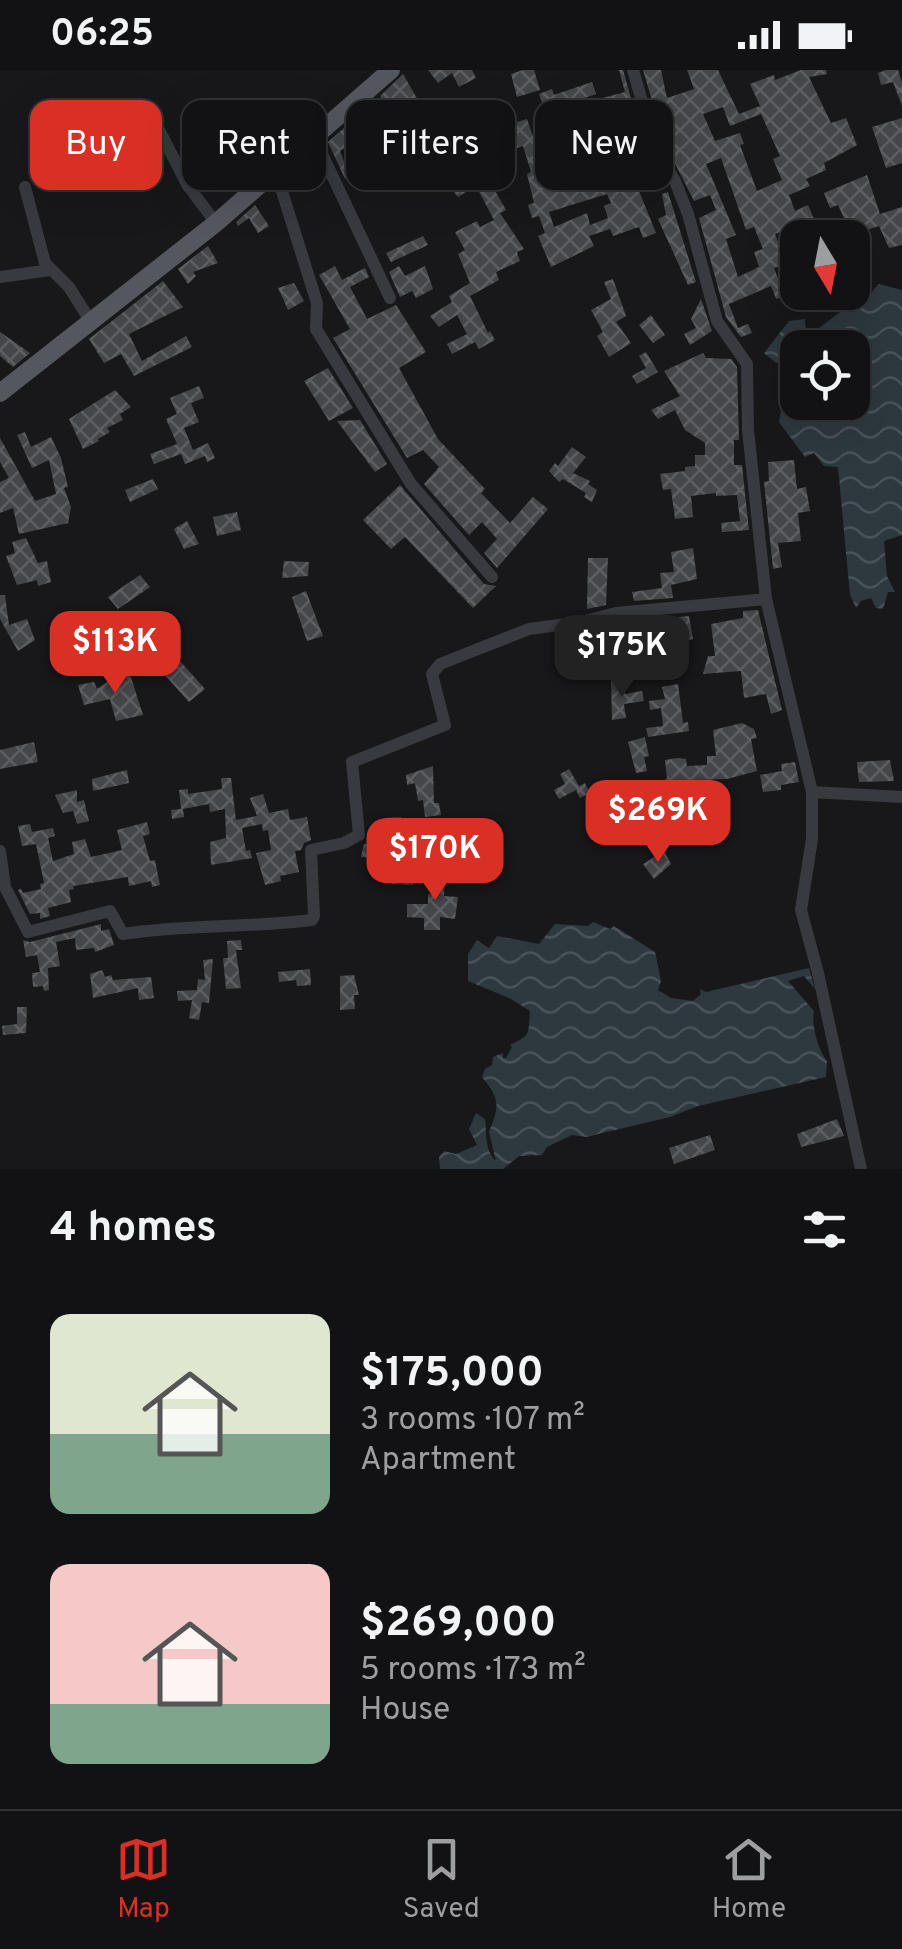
<!DOCTYPE html>
<meta charset="utf-8">
<style>
body{margin:0;font-family:Overpass,sans-serif;background:#1f2022;color:#f1f3f6;height:100vh;display:flex;flex-direction:column;font-size:38px;white-space:nowrap}
*{box-sizing:border-box;margin:0}
p{font-size:32px;color:#9c9ea0}
.icon{flex:none;width:55px;height:55px;fill:none;stroke:currentColor;stroke-width:2;stroke-linecap:round;stroke-linejoin:round}
.map{position:relative;height:1099px;overflow:hidden}
.sheet{display:flex;flex-direction:column;background:#121214;flex:1}
.sheet>*{flex:none}
.guide{position:absolute;left:30px;top:30px;width:842px;height:90px;display:flex;gap:20px}
.needle{width:65px;rotate:170deg}
.fabs{position:absolute;left:780px;top:150px;display:grid;gap:20px}
.fabs a{display:grid;place-items:center;width:90px;height:90px;border-radius:20px;background:#121214;box-shadow:0 10px 40px #0002,0 0 0 2px #313234;font-size:50px}
.price{position:absolute;translate:-50% -85px;padding:0 22px;border-radius:20px;background:#d93025;color:#fff;font-size:32px;line-height:65px;filter:drop-shadow(0 2px 5px #0008)}
.price::after{content:'';position:absolute;left:50%;top:60px;width:30px;height:22px;margin-left:-15px;background:inherit;clip-path:polygon(0 0,100% 0,50% 100%)}
.price.on{background:#222;color:#fff}
ul{padding:0;list-style:none}
li{display:flex;align-items:center;gap:30px;height:250px;padding:0 50px}
li span{display:grid;place-items:center;flex:none;width:280px;height:200px;border-radius:20px;color:#555}
li>.icon{margin-inline-start:auto}
span .icon{width:120px;height:120px;fill:#fffc;stroke-width:1}
li b{font-size:42px}
h2{display:flex;justify-content:space-between;align-items:center;height:120px;padding:0 50px;font-size:42px}
.tag{padding:0 35px;border-radius:20px;background:#121214;box-shadow:0 10px 40px #0002,0 0 0 2px #313234;font-size:35px;line-height:90px}
.tag.on{background:#d93025;color:#fff}
.status{display:flex;justify-content:space-between;align-items:center;height:70px;padding:0 50px;background:#121214;direction:ltr}
.status svg{height:28px;fill:currentColor}
.menu{display:flex;justify-content:space-around;align-items:center;height:140px;border-top:2px solid #313234;background:#121214;font-size:28px;color:#9c9ea0}
.menu a{display:grid;justify-items:center;gap:5px}
.menu .on{color:#d93025}
.map>svg:first-child{display:block}
</style>
<div class="status"><b>06:25</b><svg viewBox="0 0 49 12"><path d="M0 12V9h3v3zM5 12V6h3v6zM10 12V3h3v9zM15 12V0h3v12zM26 1h20v11H26zM47 4h2v5h-2z"/></svg></div>
<div class="map">
<svg width="902" height="1099" viewBox="0 0 902 1099">
<defs>
<pattern id="water-waves" width="16" height="10" patternUnits="userSpaceOnUse" patternTransform="scale(2.5)"><rect width="16" height="10" fill="#2e383f"/><path d="M0 5q4-4 8 0t8 0" fill="none" stroke="#4a5259"/></pattern>
<pattern id="building-cross-hatch" width="8" height="8" patternUnits="userSpaceOnUse" patternTransform="scale(2.5)"><rect width="8" height="8" fill="#44464a"/><path d="M0 0l8 8M0 8l8-8" fill="none" stroke="#5c5e62"/></pattern>
</defs>
<rect width="100%" height="100%" fill="#18181a"/>
<!-- water -->
<path fill="url(#water-waves)" fill-rule="evenodd" d="M879,214l23,6v245l-18,6 3,35 8,16h-7l-5,17 -7,-1 -5,-10 -10,3 -5,7 -6,-13 -12,-128 -14,-1 -10,-13 -9,4 -26,-35 12,-64 -15,5 -12,-10 25,-32 16,-2 1,19 34,-26 28,-16zM798,278h54v54h-54z
M593,852l17,7 4,-3 41,26 6,29 -3,9 13,8 22,3 8,-7 -1,-5 6,3 103,-24 6,21 -11,-13 -16,5 26,30c-3,13 4,39 13,50l-1,16 -128,29 -28,11 -84,20 -14,-2 -25,12 -5,8 -23,1 -16,13h-63l-1,-12 5,-6 12,3 21,-9 -8,-16 7,-16 9,6c2,14 -1,31 11,42l-7,-29c10,-25 12,-32 -7,-55l3,-8 7,-4 1,-8 10,-4v5h3l6,-11 -2,-2c21,-10 18,-10 20,-34l-19,-12 -43,-18v-27l9,-14 12,8 8,-12 42,8 16,-20 33,2z"/>
<!-- building -->
<path fill="url(#building-cross-hatch)" fill-rule="evenodd" d="M428,0h44l4,8 -17,9 -7,-14 -14,10z
M523,0h11l6,20 -23,7 -6,-23z
M619,0h4l21,74 -30,9 7,18 16,-8 11,24 -9,4 17,42 -13,5 -4,-11 -26,9 -3,-7 -21,7 5,10 -43,21 -13,-31 7,-3 -6,-17 -7,2 -4,-13 6,-2 -7,-29 4,-2 -8,-26 -29,10 8,19 -13,5 17,30 -6,3 24,36 -7,3 3,9 -24,11 3,8 -29,16 18,37 2,-2 5,9 -16,9 -4,-7 -23,12 -5,-10 20,-10 -10,-19 -18,12 -9,-11 22,-14 -3,-6 21,-13 -12,-29 7,-4 -10,-18 22,-11 3,6 14,-7 -18,-34 -18,11 -14,-17 -9,7 -27,-55 -2,2 -26,-38 23,-22 20,35 8,-5 6,9 -9,5 8,13 17,-9 -11,-14 14,-10 13,16 11,-3 3,9 17,-6 4,12 23,-7 8,23 16,-4 6,17 -12,4 6,23 25,-7 -6,-21 6,-2 -6,-19 -16,5 -15,-44 13,-5 2,6 38,-13 4,12 -38,13 6,18 36,-13 -5,-12 30,-8zM607,124l4,9 -7,3 4,12 -18,7 -3,-12 -33,14 -5,-15z
M643,0h18l6,28 27,-9 -7,-19h31l21,44 21,-8 -10,-22 24,-9 1,5 26,-10h25l1,4 -18,3 22,46 15,-5 11,27 -33,18 2,7 -20,9 4,7 -21,9 6,16 13,-6 11,26 -13,7 -5,-14 -26,10 11,30 -12,4 11,28 -9,3 -5,-13 -42,18 9,24 10,-4 4,9 -11,4 -15,-20 -27,-99 17,-8 -6,-15 -16,6 -30,-59zM723,37l7,19 31,-12 19,42 -7,3 9,21 -25,11 -17,-46 4,-1 -4,-11 -25,8 -12,-27zM721,88l25,72 8,-3 9,22 -9,3 5,15 -21,10 -12,-38 10,-4 -30,-71z
M886,0h12l4,13v23l-9,-24 -12,3 -3,-12z
M902,48v45l-16,5 -14,-41z
M344,58l8,15 -12,8 10,26 -5,2 -17,-37z
M312,86l5,11 -23,19 -6,-9z
M867,105l13,39 22,-7v38l-13,3 -10,-22 -15,5 -3,-7 -12,5 -11,-24 -8,3 -6,-15z
M668,122l28,90 -8,3 -30,-66 8,-4 -4,-21z
M255,135l14,21 -11,7 -9,-15 -11,8 -2,-4z
M423,166l5,9 -37,17 -5,-9z
M208,176l10,17 -25,9 3,4 -8,8 -10,-15z
M335,196l7,14 23,-12 4,9 -19,10 17,32 29,-14 30,47 -27,16 39,71 47,50 -4,4 29,30 23,-26 15,12 -51,59 -13,-15 13,-14 -15,-17 -13,13 -45,-51 15,-17 -16,-17 -16,8 -74,-120 17,-9 -31,-54z
M399,196l6,10 20,-10 8,23 -17,9 -4,-7 -12,6 -11,-25z
M613,209l13,37 -10,6 15,21 -22,14 -12,-21 6,-4 -12,-22 20,-11 -7,-17z
M163,211l20,26 -54,27 13,27 44,-25 6,11 -58,29 -13,-22 -17,9 -15,-24z
M294,213l10,18 -16,9 -10,-22z
M701,229l11,32 -22,14 -6,-11 12,-6 -5,-9z
M651,245l14,20 -12,8 -14,-18z
M0,262l30,21 -17,14 -13,-11z
M646,282l12,20 -21,12 -5,-8 14,-8 -7,-12z
M703,283l3,5 25,1 6,8 2,73h-5v25h8l7,65 -27,2 -1,-9 19,-2 -3,-26 -21,1v-3l-25,3 2,21 -18,2 -4,-30 -8,1 -3,-16 25,-3v-4l10,-1v-11h10v-12l-20,-13 -10,-20 -17,9 -7,-9 29,-14 -16,-25z
M328,298l25,40 -24,13 -25,-40z
M199,316l5,12 -13,5 8,19 -15,6 9,22 15,-7 7,15 -8,4 -2,-6 -20,8 -4,-10 -27,10 -4,-10 27,-10 -11,-25 11,-5 -7,-16z
M115,320l16,17 -11,7 3,6 -16,8 3,4 -12,7 1,2 -16,8 -14,-30z
M360,350l27,44 -12,8 -38,-51z
M25,362l6,15 20,-10 10,21 7,29 -4,1 7,19 -3,16 -49,11 -6,-26 -13,5v-31l9,-4 -9,-16v-24l35,63 21,-7 -7,-34 -17,8 -15,-33z
M572,377l14,10 -13,16 17,8 -2,3 9,6 -5,12 -8,-5 2,-4 -23,-14 -4,3 -10,-11 6,-8 3,3z
M794,390l3,29 9,-2 4,24 -12,2 3,28 -23,2 4,24 -9,2 -9,-87 5,-1 -1,-19z
M153,409l5,10 -28,13 -5,-12z
M400,415l84,99 12,2 -23,22 -68,-71 -14,12 -28,-29z
M237,442l4,18 -24,6 -4,-19z
M187,451l12,23 -15,5 -10,-20z
M26,468l12,25 9,-2 4,21 -13,4 -1,-6 -20,5 -11,-29 9,-3 -3,-11z
M693,478l4,31 -26,6 2,13 -39,3 -2,-9 30,-4 -2,-15 14,-1 -3,-20z
M588,488h20l-2,47 -19,4z
M284,491l25,1 -1,14 -26,2z
M140,505l10,12 -32,22 -10,-12z
M306,521l17,45 -16,5 -15,-44z
M0,525h5l4,30 18,-6 8,21 -17,11 -18,-32z
M758,540l24,100 -11,4 -5,-20 -22,4 -3,-27 -38,3 5,-18h7l-4,-32 32,-6v-7z
M689,546l4,23 -14,3 2,10 -14,2v-36z
M123,549l11,13 -26,19 -12,-11z
M648,550l1,9 -8,1 3,20 -13,2 2,16 -9,1 -3,-26 -4,-5 -17,2 -2,-12z
M180,591l25,28 -16,13 -25,-28z
M128,598l15,47 -27,6 -6,-22 -26,6 -6,-20 16,-3 3,7 16,-11 2,3z
M611,611l12,1 2,12 17,-3 2,10 -20,3 2,14 -14,2z
M678,614l5,39 5,-1 1,9 -41,6 -2,-9 17,-2 -2,-18 -11,2 -1,-9 16,-2 -3,-12z
M742,653l12,6 3,9 -6,1 6,32 -30,8 -27,1 -1,11 -23,13 -5,-9 -54,50 -9,-12 17,-21 -11,-20 13,-7 11,19 29,-26 -2,-18 13,-2 8,1 1,7 20,-1v-9h9l-3,-26z
M645,667l4,19 -5,1 3,14 -11,2 -8,-31z
M34,672l4,20 -38,7v-19z
M890,690l4,21 -35,1 -2,-20z
M795,692l4,20 -18,3v5l-18,2 -3,-17 22,-4 -1,-7z
M433,696l1,37h5l2,12 -16,2 -2,-17 -5,1 -3,-18 -8,2 -1,-10z
M569,699l10,17 6,-3 5,10 -10,5 -4,-8 -17,9 -5,-9 11,-6 -5,-10z
M127,700l2,13 -36,8 -1,-12z
M221,708h10l5,42 21,-4 -7,-18 13,-4 6,19 19,-4 2,11 17,-3 4,23 -7,3 -3,7 -6,1 4,21 -19,4 1,5 -16,4 -9,-32 15,-3 -3,-20 -5,1 -1,-7 -20,4 4,23 4,-1 2,8 -41,7 -1,-23 16,-4 -1,-29 -15,3 -1,-8 -26,5 1,8 -12,2 -1,-9 10,-1 -2,-19 9,-1v5l34,-5z
M77,720v12l7,-2 5,21 -12,3 -4,-13 -10,2 -8,-18z
M401,747l1,3 18,-2 2,12 -5,1 3,24 6,-1 1,11 -14,1v19l-21,-1v-25l-31,-2 3,-13h25l-4,-26z
M147,752l3,12 -7,2 7,25 5,-1 5,25 -8,2 -1,-6 -22,5 -1,-9 -55,9 1,3 -5,1 2,12 -23,6 2,8 -10,3v-6l-10,1 -12,-24 3,-1 2,4 18,-4 -1,-5 4,-1 -8,-39 -14,2 -4,-20 12,-2 2,8 21,-4 2,8 -7,2 5,23 21,-7 -2,-12 13,-3 6,18 31,-7 -5,-20z
M664,781l7,13 -17,15 -11,-15z
M446,793l-2,33 14,1 -3,22 -15,-2v13h-16v-12l-17,-1v-13h21v-10h6l-1,-30z
M101,854v7l8,-2 5,16 -19,7 -1,-4 -18,2 -1,-12 -19,4 4,24 -12,2 1,22 -5,1 -1,-5 -10,1 -1,-14 8,-1 -3,-17 -11,2 -3,-17 7,2z
M241,870l1,10h-6l5,38 -15,1 -3,-31h5l-1,-17z
M213,889l-4,44 -7,-1 -3,18 -10,-2 3,-18 -14,1 -1,-10 20,-1 1,-11 7,1 -2,-20z
M310,899l1,16 -14,1 -1,-6 -17,2 -1,-10z
M102,900l3,7 6,-2 2,5 38,-3 3,21 -15,2 -1,-12 -45,10 -3,-24z
M354,905l5,20h-5l1,14 -15,1v-34z
M17,937h10l-1,26 -23,2 -1,-9 15,-2z
M837,1049l7,17 -43,11 -4,-13z
M710,1065l5,15 -41,14 -5,-16z"/>
<g fill="none" stroke-linecap="round" stroke-linejoin="round">
<!-- minor -->
<path stroke="#393a40" stroke-width="12" d="M633,0l22,76 20,35 13,33 29,107 30,43 1,66 18,169 46,193v47l-11,71 17,63 43,196
M156,54l32,62 28,37
M315,69l75,159
M275,99l42,134 -1,26 95,155 81,93
M25,117l20,76 24,24 22,35
M0,207l50,-7
M812,722l90,5
M0,781l5,36 23,45 82,-21 13,23c63,-10 126,-6 189,-14l2,-4 -3,-66 33,-7 15,-8 -7,-73 93,-37 -13,-51 8,-10 89,-35 52,-7 35,-9 150,-14"/>
<!-- major -->
<path stroke="#55575f" stroke-width="18" d="M0,323l216,-170 175,-153"/>
</g>
</svg>
<div class="fabs">
<a><svg class="needle" viewBox="-14 -14 28 28"><path d="M0-13l5 13h-10z" fill="#e53935"/><path d="M0 13l5-13h-10z" fill="#9c9ea0"/></svg></a>
<a><svg class="icon" aria-label="locate" viewBox="0 0 24 24"><circle cx="12" cy="12" r="6"/><path d="M12 2v4M12 18v4M2 12h4M18 12h4"/></svg></a>
</div>
<b class="price" style="left:115px;top:626px">$113K</b>
<b class="price on" style="left:622px;top:630px">$175K</b>
<b class="price" style="left:658px;top:795px">$269K</b>
<b class="price" style="left:435px;top:833px">$170K</b>
<div class="guide">
<a class="tag on">Buy</a>
<a class="tag">Rent</a>
<a class="tag">Filters</a>
<a class="tag">New</a>
</div>
</div>
<section class="sheet">
<h2>4 homes<svg class="icon" aria-label="filters" viewBox="0 0 24 24"><path d="M4 7h16M4 17h16"/><circle cx="9" cy="7" r="2"/><circle cx="15" cy="17" r="2"/></svg></h2>
<ul>
<li><span style="background:linear-gradient(#dfe7d0 60%,#7fa58c 0)"><svg class="icon" aria-label="home" viewBox="0 0 24 24"><path d="M3 11l9-7 9 7M6 9v11h12V9"/></svg></span><div><b>$175,000</b><p>3 rooms · 107 m²</p><p>Apartment</p></div></li>
<li><span style="background:linear-gradient(#f6c9c9 70%,#7fa58c 0)"><svg class="icon" aria-label="home" viewBox="0 0 24 24"><path d="M3 11l9-7 9 7M6 9v11h12V9"/></svg></span><div><b>$269,000</b><p>5 rooms · 173 m²</p><p>House</p></div></li>
</ul>
</section>
<nav class="menu">
<a class="on"><svg class="icon" aria-label="map" viewBox="0 0 24 24"><path d="M3 6l6-2 6 2 6-2v14l-6 2-6-2-6 2zM9 4v14M15 6v14"/></svg>Map</a>
<a><svg class="icon" aria-label="saved" viewBox="0 0 24 24"><path d="M7 4h10v16l-5-4-5 4z"/></svg>Saved</a>
<a><svg class="icon" aria-label="home" viewBox="0 0 24 24"><path d="M3 11l9-7 9 7M6 9v11h12V9"/></svg>Home</a>
</nav>
